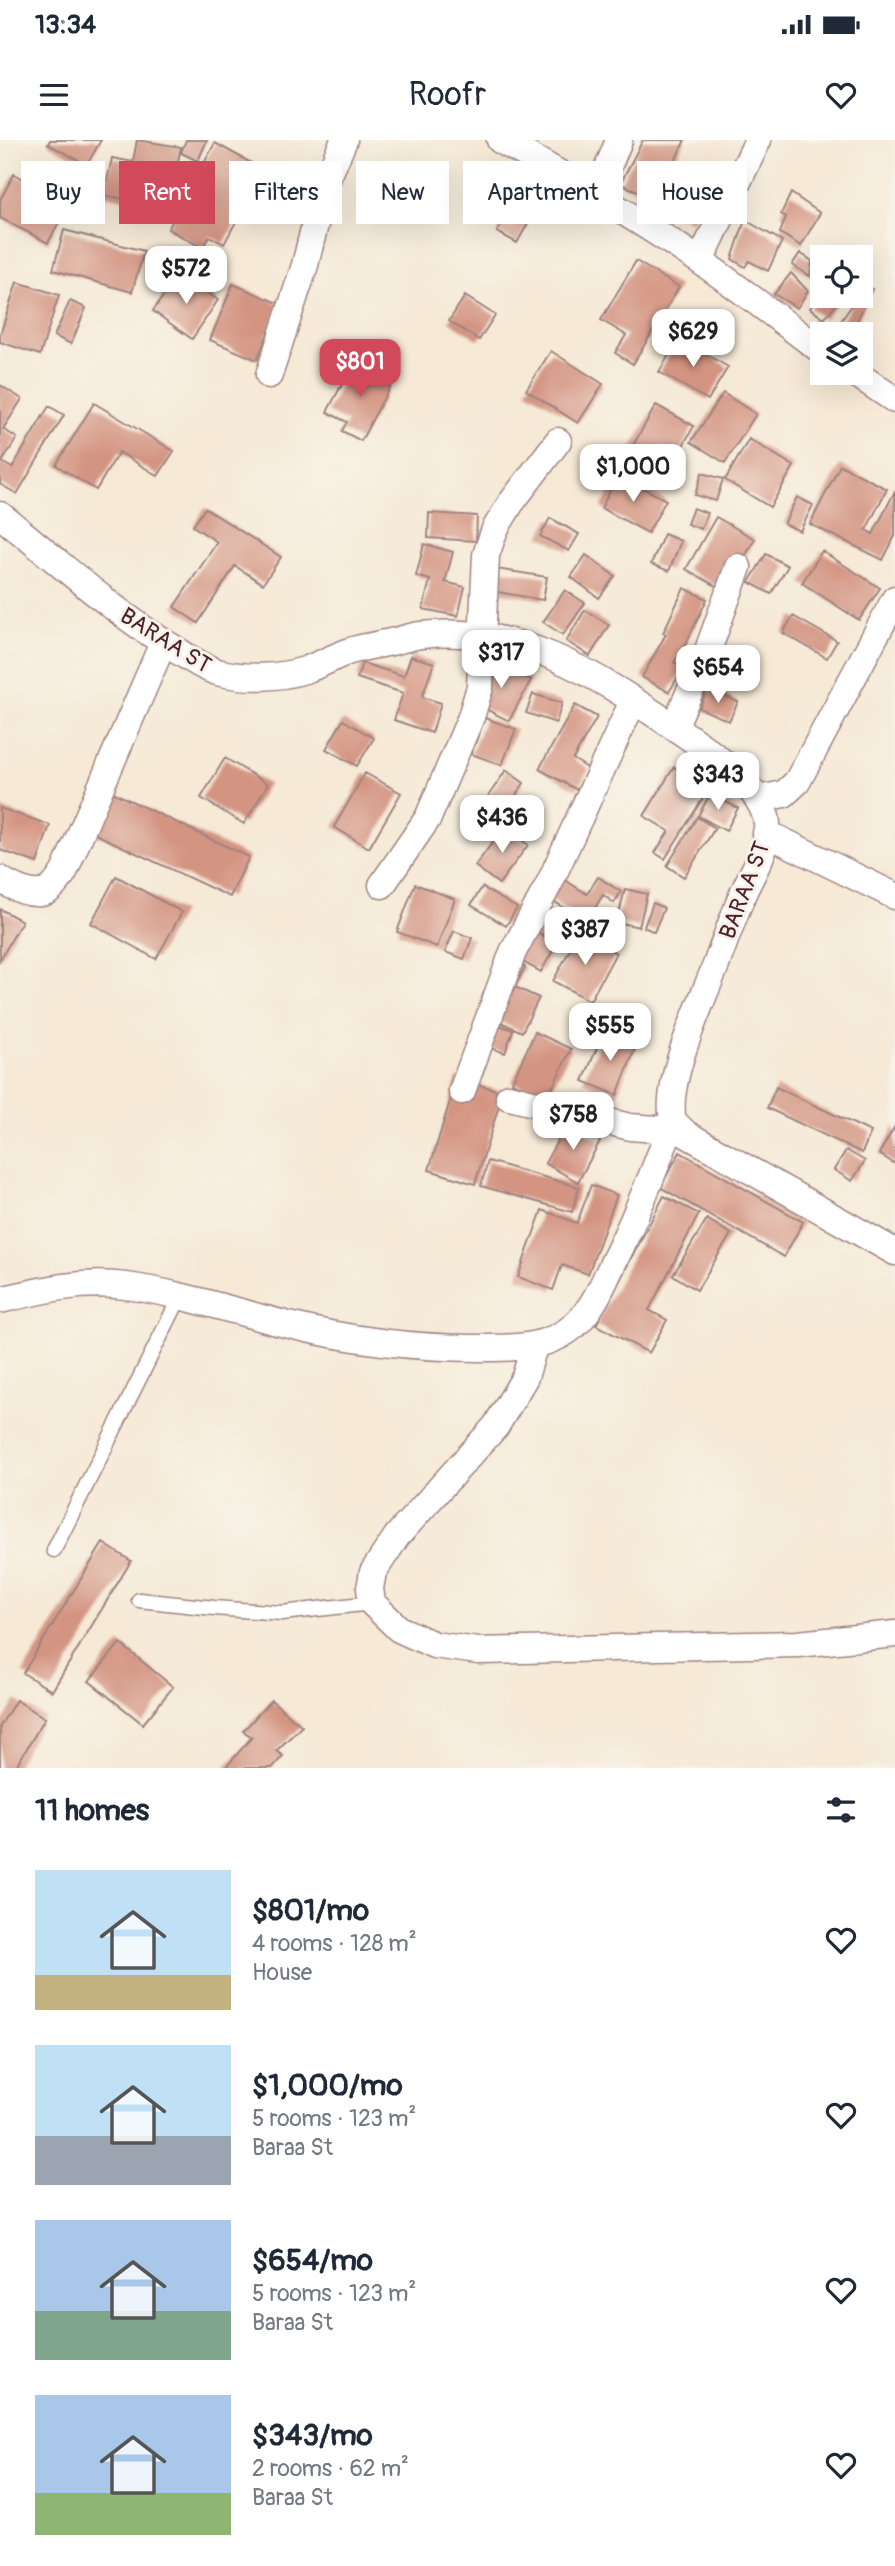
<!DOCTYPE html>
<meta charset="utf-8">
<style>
body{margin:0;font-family:Pangolin,sans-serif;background:#f2f2f3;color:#1f2937;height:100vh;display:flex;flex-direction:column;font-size:26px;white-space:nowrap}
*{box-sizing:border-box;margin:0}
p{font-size:23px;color:#747a83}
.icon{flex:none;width:38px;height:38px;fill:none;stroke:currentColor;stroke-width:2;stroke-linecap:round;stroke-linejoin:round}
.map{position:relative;height:1628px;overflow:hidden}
.sheet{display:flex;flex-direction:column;background:#fff;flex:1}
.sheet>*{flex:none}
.hud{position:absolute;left:21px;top:21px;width:854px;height:63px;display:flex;gap:14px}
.tools{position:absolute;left:810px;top:105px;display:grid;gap:14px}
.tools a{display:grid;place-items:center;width:63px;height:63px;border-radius:0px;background:#fff;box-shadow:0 7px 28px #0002;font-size:35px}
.price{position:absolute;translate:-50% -60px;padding:0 16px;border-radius:14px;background:#fff;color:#222;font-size:23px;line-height:46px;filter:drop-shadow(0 2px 4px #0008)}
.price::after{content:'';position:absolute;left:50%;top:42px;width:21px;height:16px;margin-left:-10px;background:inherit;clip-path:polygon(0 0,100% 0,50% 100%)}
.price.selected{background:#d1495b;color:#fff}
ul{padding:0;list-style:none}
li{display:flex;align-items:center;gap:21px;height:175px;padding:0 35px}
li span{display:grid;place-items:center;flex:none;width:196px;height:140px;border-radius:0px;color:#555}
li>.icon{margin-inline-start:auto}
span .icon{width:84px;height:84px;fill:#fffc;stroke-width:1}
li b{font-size:30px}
h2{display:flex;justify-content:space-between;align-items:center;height:84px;padding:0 35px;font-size:30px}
.pill{padding:0 24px;border-radius:0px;background:#fff;box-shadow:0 7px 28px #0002;font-size:24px;line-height:63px}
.pill.selected{background:#d1495b;color:#fff}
.status{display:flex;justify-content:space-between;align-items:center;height:49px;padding:0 35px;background:#fff;direction:ltr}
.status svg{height:19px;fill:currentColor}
header{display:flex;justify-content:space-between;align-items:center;height:91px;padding:0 35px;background:#fff;font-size:32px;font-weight:600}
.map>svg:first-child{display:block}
</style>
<div class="status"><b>13:34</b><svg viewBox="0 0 49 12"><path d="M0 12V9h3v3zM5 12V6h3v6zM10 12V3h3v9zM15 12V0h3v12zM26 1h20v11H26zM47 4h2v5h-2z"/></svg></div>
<header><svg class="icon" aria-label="menu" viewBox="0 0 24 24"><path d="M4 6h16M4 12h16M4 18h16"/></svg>Roofr<svg class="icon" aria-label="heart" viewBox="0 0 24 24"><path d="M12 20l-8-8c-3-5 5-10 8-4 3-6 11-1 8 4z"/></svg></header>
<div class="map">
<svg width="895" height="1628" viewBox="0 0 895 1628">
<rect width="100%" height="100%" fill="#f7f3e8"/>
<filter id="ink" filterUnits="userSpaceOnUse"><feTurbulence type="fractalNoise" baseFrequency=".0143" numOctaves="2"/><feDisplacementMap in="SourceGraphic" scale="14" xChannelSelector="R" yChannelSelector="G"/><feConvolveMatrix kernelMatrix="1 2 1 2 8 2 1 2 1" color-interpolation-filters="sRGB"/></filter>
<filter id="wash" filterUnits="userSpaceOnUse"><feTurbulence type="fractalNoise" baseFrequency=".00686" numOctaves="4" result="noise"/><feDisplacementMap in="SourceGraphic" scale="28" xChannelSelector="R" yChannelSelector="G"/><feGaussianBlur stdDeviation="1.57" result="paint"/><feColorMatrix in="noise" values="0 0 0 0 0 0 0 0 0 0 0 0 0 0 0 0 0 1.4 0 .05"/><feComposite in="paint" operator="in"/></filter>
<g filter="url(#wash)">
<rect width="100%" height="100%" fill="#f6e9d6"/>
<g id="blocks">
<!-- building -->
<path fill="#d49482" d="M50,0h51l-14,25 -39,-21z
M137,0l44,7 -13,61 -64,-13 8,-37 21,4z
M186,0h21l-9,21 -17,-8z
M643,0h42l-28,59 -37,-15z
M215,3l49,27 -40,74 -15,-8 -6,12 -35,-19z
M536,24l31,21 -10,16 -32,-21z
M687,24l14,7 -8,22 11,6 -13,23 -26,-16z
M14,34l55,29 -21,40 -48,-25v-18z
M791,53l29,20 -19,33 -21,-13 6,-16 -5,-3z
M517,58l19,11 -19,34 -20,-11z
M745,80l37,21 -14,30 -19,-10 -4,6 -13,-8z
M64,90l80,21 -12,41 -79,-22z
M800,113l12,8 -2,15 -18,-11z
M636,121l43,26 -46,77 -18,-11 11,-18 -25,-15z
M179,133l39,27 -26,39 -39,-28z
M791,133l17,18 -11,17 -23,-14z
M17,142l42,13 -19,60 -40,-13v-7z
M233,144l47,20 -23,56 -47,-20z
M861,144l11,5 -19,41 -14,-6 13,-19 -10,-7 -18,21 -14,-11 12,-17v5h39z
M465,156l30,19 -16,25 -30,-19z
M70,161l16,7 -15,36 -17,-8z
M679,198l49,29 -20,33 -49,-28z
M551,211l52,33 -25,39 -52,-33z
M355,220l38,21 -32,60 -19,-10 5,-9 -20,-10z
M0,245l22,14 -19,30 14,9 -15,24 10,6 37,-62 15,9 -47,79 -17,-10z
M723,253l33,21 -31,49 -34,-21z
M94,263l80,48 -16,25 -39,-24 -23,38 -40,-25z
M656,265l38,21 -32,57 -38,-22z
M749,299l45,27 -24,41 -45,-27z
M840,325l47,24 -21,41 7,4 22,-43v45l-12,24 -73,-36z
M702,333l21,6 -7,22 -21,-6z
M618,335l48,25 -18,33 -47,-25z
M797,357l16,8 -13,26 -16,-7z
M205,368l76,49 -18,27 -28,-18 -37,57 -24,-16 43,-65 -24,-16z
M693,368l14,5 -6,16 -14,-5z
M429,373l48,3 -1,25 -48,-3z
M716,377l39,22 -14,24 -23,24 -32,-18z
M550,378l29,16 -10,17 -29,-15z
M664,394l17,7 -12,30 -18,-7z
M424,404l29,8 -8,30 20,5 -7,29 -35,-7 7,-29 -14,-4z
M822,411l58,37 -21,32 -57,-37z
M766,414l22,12 -17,28 -22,-12z
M586,415l29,21 -16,22 -28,-21z
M490,428l57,9 -4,23 -57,-10z
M684,448l23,11 -21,45 -12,18 10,5 -15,25 -27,-15 24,-43 -3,-1z
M565,450l20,13 -22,32 -20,-13z
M585,470l24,15 -19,31 -24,-15z
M793,476l44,25 -10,17 -44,-25z
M411,516l23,7 -12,34 19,6 -9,30 -38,-13 9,-27 -46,-15 5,-15 42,13z
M493,519l38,21 -22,41 -39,-20z
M708,548l30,14 -9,19 -30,-13z
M533,554l29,9 -6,20 -30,-10z
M575,565l22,12 -24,42 16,10 -12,21 -38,-21z
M485,578l31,11 -14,36 -31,-11z
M343,580l31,18 -17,28 -31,-17z
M225,618l43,26 -24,40 -43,-26z
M674,627l35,21 -44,71 -10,-6 14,-22 -25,-15z
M506,630l18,13 -24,36 -19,-12z
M365,633l36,20 -32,55 -35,-21z
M108,650l141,67 -19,40 -141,-66z
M710,654l28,14 -12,23 -28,-15z
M0,668l50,17 -13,38 -37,-13z
M697,677l18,11 -31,49 -17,-11z
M504,687l24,18 -29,39 -24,-18z
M551,731l36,23 11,-17 23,15 -7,11 -11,-8 -17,27 -48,-31z
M116,736l66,36 -26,47 -65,-36z
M415,744l40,15 -18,48 -40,-15z
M482,747l35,21 -11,18 -35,-21z
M625,749l22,5 -8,33 -22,-5z
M653,763l11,5 -10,24 -10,-5z
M0,769l22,12 -22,39z
M524,785l33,18 -16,29 -33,-18z
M454,791l18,7 -8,21 -19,-7z
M579,793l37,20 -26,48 -37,-20z
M509,819l16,8 -10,20 24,11 -17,34 -39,-18z
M483,879l30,11 -8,23 -31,-11z
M604,891l33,13 -20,51 -34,-14z
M535,892l36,17 -24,50 -35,-17z
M457,938l46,14 -28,92 -46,-14z
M776,947l95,45 -9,21 -95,-45z
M567,983l33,18 -22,41 -33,-19z
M895,986v38l-16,-10z
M846,1010l19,11 -13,20 -18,-11z
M680,1012l123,70 -19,35 -124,-70z
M488,1021l91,26 -7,25 -91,-26z
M591,1045l26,10 -29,79 -26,-9 -9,25 -35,-13 24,-67 35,13z
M664,1056l35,18 -50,96 18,10 -18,33 -53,-28z
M707,1079l24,15 -34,56 -24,-15z
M103,1403l28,18 -79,130 -29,-18z
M120,1503l53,44 -30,37 -54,-43z
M16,1560l29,18 -30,50h-15v-42z
M271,1560l31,26 -26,25 7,5 -11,12h-47l27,-31 -9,-6z"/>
</g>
</g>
<g filter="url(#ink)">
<use href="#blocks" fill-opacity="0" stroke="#a08480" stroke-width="2"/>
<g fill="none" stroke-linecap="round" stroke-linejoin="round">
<!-- service casing -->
<g stroke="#a08480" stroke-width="17">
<path id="service" d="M54,1410l126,-253
M139,1460l75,8 68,5 90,-10"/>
</g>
<!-- minor casing -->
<g stroke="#a08480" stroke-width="29">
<path id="minor" d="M500,0c67,37 133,76 197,119 43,29 84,62 125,92
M597,55l22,-55
M700,121l58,-121
M855,233l40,27
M269,235l36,-110 20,-81 19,-44
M0,375c57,45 110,95 173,133 15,9 31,21 48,25 27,6 58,5 84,-3 15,-5 30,-14 45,-19 13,-4 28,-6 41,-9 10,-2 20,-6 30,-7 96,-11 174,39 250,90 30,20 85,56 95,92 6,26 -12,52 -22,74 -10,24 -19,49 -28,74 -15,38 -52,117 -43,156l13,13 209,118
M674,587l33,-74 31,-86
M758,659l26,-5 13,-12 98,-183
M766,693l129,63
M0,739c12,8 35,20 49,11 6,-4 11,-12 15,-18l99,-229
M382,745l46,-67 43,-101 9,-30 6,-132 9,-26 16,-26 47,-62
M462,951l51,-139 37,-70 83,-181
M509,957l121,30 40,3
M0,1160c42,-10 82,-20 126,-14 54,7 107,25 159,38 64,16 128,24 194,24 34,0 69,1 96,-23 18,-16 28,-41 38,-62 23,-46 42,-94 60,-142
M534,1207l-9,30 -29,49 -99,110 -24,36 -3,16 2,15 27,26 35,16 44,6 320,-7 97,-10"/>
</g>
<!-- service -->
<use href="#service" stroke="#fff" stroke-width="14"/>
<!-- minor -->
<use href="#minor" stroke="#fff" stroke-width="26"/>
</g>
</g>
<g text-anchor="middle" stroke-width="6" stroke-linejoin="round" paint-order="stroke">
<!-- street labels -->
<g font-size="23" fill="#4a1f2b" stroke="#f7f3e8">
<text transform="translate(166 500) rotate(32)" y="8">BARAA ST</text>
<text transform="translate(744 750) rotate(-69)" y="8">BARAA ST</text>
</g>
</g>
</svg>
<div class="tools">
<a><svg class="icon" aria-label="locate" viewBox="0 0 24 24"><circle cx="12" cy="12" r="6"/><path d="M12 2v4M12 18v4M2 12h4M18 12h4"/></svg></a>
<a><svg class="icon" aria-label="layers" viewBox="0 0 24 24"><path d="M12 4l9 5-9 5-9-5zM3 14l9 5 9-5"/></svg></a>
</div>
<b class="price" style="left:186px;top:166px">$572</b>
<b class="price" style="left:693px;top:229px">$629</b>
<b class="price selected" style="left:360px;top:259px">$801</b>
<b class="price" style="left:633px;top:364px">$1,000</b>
<b class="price" style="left:501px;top:550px">$317</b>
<b class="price" style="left:718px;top:565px">$654</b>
<b class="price" style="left:718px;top:672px">$343</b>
<b class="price" style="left:502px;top:715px">$436</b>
<b class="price" style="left:585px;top:827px">$387</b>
<b class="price" style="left:610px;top:923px">$555</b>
<b class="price" style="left:573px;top:1012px">$758</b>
<div class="hud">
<a class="pill">Buy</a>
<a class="pill selected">Rent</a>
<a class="pill">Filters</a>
<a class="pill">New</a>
<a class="pill">Apartment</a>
<a class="pill">House</a>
</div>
</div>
<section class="sheet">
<h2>11 homes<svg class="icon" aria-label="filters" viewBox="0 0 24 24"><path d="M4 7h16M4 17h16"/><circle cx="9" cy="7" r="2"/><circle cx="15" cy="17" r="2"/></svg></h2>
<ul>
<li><span style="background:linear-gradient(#bfe0f5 75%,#c2b280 0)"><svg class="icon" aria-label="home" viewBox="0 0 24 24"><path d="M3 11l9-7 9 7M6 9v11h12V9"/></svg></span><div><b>$801/mo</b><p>4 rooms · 128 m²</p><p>House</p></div><svg class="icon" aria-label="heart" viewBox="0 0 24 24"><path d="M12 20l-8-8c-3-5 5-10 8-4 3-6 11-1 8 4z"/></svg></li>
<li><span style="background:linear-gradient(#bfe0f5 65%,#9aa5b1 0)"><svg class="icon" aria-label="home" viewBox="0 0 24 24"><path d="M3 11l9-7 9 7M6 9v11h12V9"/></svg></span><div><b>$1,000/mo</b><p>5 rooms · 123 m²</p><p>Baraa St</p></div><svg class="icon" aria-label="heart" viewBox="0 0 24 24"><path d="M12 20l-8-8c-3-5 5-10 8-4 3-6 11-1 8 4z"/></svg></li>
<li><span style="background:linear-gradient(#a9c7e8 65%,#7fa58c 0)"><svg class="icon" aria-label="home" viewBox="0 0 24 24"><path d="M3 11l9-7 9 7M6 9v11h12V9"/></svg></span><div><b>$654/mo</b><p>5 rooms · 123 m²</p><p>Baraa St</p></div><svg class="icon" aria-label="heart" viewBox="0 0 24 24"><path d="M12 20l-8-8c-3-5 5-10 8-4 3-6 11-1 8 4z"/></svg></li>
<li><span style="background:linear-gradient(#a9c7e8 70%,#8fb573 0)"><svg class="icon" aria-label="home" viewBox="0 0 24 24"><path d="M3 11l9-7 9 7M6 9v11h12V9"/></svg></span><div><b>$343/mo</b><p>2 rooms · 62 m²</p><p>Baraa St</p></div><svg class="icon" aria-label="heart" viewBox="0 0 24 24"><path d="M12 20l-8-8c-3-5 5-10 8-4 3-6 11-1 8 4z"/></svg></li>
</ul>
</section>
